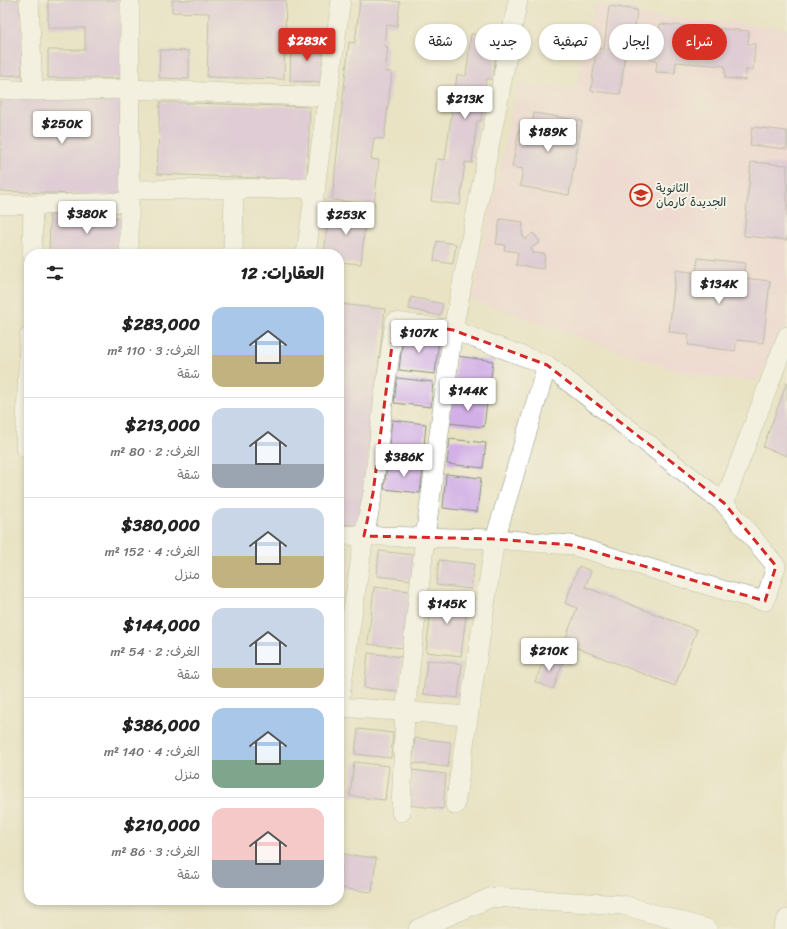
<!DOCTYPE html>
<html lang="ar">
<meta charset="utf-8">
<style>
body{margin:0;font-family:Sriracha,"Playpen Sans Arabic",sans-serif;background:#f2f2f2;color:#222;direction:rtl;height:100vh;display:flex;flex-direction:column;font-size:15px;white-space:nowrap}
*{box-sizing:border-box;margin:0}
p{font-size:13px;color:#767676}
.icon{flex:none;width:22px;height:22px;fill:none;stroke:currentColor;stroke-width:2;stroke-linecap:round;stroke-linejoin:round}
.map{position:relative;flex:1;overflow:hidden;direction:ltr}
.side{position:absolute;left:24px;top:249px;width:320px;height:656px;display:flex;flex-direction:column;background:#fff;border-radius:16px;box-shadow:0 2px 6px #0003;direction:rtl}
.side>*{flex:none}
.guide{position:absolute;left:356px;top:24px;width:371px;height:36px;direction:rtl;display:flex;gap:8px}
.price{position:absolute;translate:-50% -34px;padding:0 9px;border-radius:4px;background:#fff;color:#222;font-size:13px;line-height:26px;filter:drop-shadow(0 1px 2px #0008)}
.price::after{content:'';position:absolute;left:50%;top:24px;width:12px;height:9px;margin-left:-6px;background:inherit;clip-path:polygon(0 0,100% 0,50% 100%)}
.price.active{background:#d93025;color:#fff}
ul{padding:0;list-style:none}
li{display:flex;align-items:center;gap:12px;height:100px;padding:0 20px}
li+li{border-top:1px solid #e0e0e0}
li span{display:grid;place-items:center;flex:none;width:112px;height:80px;border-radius:12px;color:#555}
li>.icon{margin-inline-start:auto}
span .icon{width:48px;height:48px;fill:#fffc;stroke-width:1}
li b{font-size:17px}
h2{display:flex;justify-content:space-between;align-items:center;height:48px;padding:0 20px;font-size:17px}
.tag{padding:0 14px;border-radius:18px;background:#fff;box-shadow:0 2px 6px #0003;font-size:14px;line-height:36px}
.tag.active{background:#d93025;color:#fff}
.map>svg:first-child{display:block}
</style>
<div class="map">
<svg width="787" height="929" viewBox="0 0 787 929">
<rect width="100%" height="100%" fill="#f7f3e8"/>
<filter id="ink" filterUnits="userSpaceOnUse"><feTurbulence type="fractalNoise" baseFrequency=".025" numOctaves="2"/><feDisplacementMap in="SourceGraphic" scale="8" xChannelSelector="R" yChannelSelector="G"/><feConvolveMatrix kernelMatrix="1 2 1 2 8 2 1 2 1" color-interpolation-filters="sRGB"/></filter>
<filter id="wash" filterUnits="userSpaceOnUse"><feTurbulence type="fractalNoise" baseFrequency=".012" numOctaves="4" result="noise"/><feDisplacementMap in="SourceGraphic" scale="16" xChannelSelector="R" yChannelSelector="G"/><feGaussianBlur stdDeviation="0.9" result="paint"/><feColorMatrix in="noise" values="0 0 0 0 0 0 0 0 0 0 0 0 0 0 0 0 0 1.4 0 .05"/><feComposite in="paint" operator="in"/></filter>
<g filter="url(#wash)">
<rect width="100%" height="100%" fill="#e9e3c4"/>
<!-- built -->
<path fill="#f3cfdf" d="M594,4l45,5v6l148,13v298l-30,55 -71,-7 -214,-74 46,-217 58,6z"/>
<g id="blocks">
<!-- building -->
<path fill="#d2b0e7" d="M0,0h22v75l-22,1z
M48,0h73v78h-73v-28h37v-22h-37z
M172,0h114l-2,79 -77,-2 2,-64 -37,-1z
M360,0h25l15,2 -3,24 -11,-1 -2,21 4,1 -3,25h7l-8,67 -10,-1 -3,21 8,1 -5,45 -42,-5 17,-158 6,1z
M609,6l28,4 -5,43 -7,-1 -5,42 -29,-3 5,-42h8z
M660,24l89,7 -1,13h7l-2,26h-7l-1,10 -20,-2v-12l-49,-4 -1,11 -19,-1 1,-12h-7l2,-28 8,1z
M471,34l27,3 -5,42h-7l-5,42h-4l-5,42 -7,-1 -5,43 -29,-4 6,-42 8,1 12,-85 9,1z
M291,42l33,1 -1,39 -33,-1z
M160,50l29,1v28l-30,-1z
M0,94l125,4 -3,98 -122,-5z
M160,102l150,5 -3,73 -150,-6z
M534,113l48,8 -13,74 -49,-9 3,-17 -11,-2 7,-37 12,2z
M752,127l35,4v18l-37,-4z
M751,162l36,3v75l-43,-4z
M329,210l37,4 -5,50 -22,-2v-8h-15z
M50,215l75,3 -1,36h-75z
M500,219l23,3 -1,12 3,6 8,-7 7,9 -9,6 2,5 12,1 -2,15 -27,-4 2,-13 -14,-2 1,-5 -9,-1z
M437,241l19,3 -3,20 -19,-3z
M698,258l47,5 -2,15 27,3 -7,62 -26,-3 -2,11 -47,-6 1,-11 -20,-2 7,-62 20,3z
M411,297l32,7 -3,12 -31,-7z
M339,304l46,5 -25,217 -21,-2z
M403,335l36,4 -4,35 -36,-4z
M457,356l36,5 -4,34 -36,-4z
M397,378l36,4 -2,25 -37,-4z
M787,382v74l-24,-9z
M451,398l36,4 -3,25 -36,-4z
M392,420l34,4 -3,34 -35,-3z
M450,439l36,4 -3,25 -36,-4z
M387,464l36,4 -3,25 -36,-4z
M446,474l35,4 -4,34 -34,-4z
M339,548h4l-3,32h-1z
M379,551l36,4 -3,25 -35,-4z
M439,560l35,4 -3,25 -35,-4z
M579,566l12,5 -6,16 112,43 -22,56 -111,-43 13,-35 -12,-5z
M374,587l36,4 -7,57 -35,-4z
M433,594l35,4 -7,58 -35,-4z
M368,653l34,4 -3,34 -35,-3z
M546,655l17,7 -10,27 -18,-7z
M427,660l35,4 -4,34 -35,-4z
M358,729l35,4 -2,25 -36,-4z
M415,738l36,4 -3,25 -36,-4z
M354,762l35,4 -4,34 -35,-4z
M412,770l34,4 -3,35 -35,-4z
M342,854l34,4 -4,34 -33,-4z"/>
</g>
</g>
<g filter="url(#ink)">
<use href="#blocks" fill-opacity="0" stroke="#84907c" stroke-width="1"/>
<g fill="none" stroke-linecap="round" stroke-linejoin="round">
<!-- minor casing -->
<g stroke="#84907c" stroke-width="20">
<path id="minor" d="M29,0l4,91
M0,89l33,2 97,-2 199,8
M130,190l186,-2
M0,205h33l96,-3
M32,254l1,-49
M129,254l1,-254
M233,254l1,-65
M306,254l35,-254
M29,337l-4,111h4
M339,535l156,4 76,6 162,48 32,8 11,-35 -52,-63
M339,703l25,-167 9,-43 11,-98 11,-73 58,8 94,35 177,138 63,-167
M339,707l129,9
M455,805l40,-266 52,-174
M401,812l4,-101 20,-173 28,-208 65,-330
M418,929l74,-32 131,8 84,24
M783,929l4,-10"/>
</g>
<!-- minor -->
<use href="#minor" stroke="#fff" stroke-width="19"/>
</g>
</g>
<!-- marked area -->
<path d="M0 0H787V929H0ZM395,322l58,8 94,35 177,138 52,63 -11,35 -194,-56 -76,-6 -131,-3 9,-43z" fill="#e9e3c4" fill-opacity=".55" fill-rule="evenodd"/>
<path fill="none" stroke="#d62828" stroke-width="3" stroke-dasharray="8 5" stroke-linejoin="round" d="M395,322l58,8 94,35 177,138 52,63 -11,35 -194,-56 -76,-6 -131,-3 9,-43z"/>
<!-- icons -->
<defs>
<g id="school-ring" transform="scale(1.15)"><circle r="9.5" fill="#f7f3e8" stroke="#c8321e" stroke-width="1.5"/><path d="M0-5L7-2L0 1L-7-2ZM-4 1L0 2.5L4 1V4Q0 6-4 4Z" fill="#c8321e"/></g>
</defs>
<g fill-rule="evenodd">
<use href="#school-ring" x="641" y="195"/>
</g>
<g text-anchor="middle" stroke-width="4" stroke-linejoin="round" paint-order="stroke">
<!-- poi labels -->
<g font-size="12" fill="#1f3d34" stroke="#f7f3e8" text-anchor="start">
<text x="656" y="192">الثانوية<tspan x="656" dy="14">الجديدة كارمان</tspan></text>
</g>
</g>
</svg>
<b class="price active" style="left:307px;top:62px">$283K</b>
<b class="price" style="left:465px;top:120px">$213K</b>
<b class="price" style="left:62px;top:145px">$250K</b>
<b class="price" style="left:548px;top:153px">$189K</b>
<b class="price" style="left:87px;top:235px">$380K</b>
<b class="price" style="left:346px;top:236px">$253K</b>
<b class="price" style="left:719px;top:305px">$134K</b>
<b class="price" style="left:419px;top:354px">$107K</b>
<b class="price" style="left:468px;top:412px">$144K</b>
<b class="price" style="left:404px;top:478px">$386K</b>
<b class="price" style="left:447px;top:625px">$145K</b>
<b class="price" style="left:549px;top:672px">$210K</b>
<div class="guide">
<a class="tag active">شراء</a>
<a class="tag">إيجار</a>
<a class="tag">تصفية</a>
<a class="tag">جديد</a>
<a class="tag">شقة</a>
</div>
<section class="side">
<h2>العقارات: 12<svg class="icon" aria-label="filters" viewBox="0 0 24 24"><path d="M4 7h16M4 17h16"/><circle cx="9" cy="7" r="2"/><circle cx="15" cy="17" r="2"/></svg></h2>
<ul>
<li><span style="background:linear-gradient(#a9c7e8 60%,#c2b280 0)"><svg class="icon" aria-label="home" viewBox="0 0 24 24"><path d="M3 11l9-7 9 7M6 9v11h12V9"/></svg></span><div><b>$283,000</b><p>الغرف: 3 · 110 m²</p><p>شقة</p></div></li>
<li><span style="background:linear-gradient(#c9d6e8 70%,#9aa5b1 0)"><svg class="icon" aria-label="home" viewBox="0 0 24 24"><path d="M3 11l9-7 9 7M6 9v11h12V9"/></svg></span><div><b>$213,000</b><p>الغرف: 2 · 80 m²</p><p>شقة</p></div></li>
<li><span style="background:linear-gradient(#c9d6e8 60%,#c2b280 0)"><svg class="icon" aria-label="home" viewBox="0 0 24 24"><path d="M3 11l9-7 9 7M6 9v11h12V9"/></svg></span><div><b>$380,000</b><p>الغرف: 4 · 152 m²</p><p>منزل</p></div></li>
<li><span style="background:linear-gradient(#c9d6e8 75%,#c2b280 0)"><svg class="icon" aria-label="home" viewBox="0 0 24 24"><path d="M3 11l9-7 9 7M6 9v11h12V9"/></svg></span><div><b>$144,000</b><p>الغرف: 2 · 54 m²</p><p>شقة</p></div></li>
<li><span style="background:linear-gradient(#a9c7e8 65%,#7fa58c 0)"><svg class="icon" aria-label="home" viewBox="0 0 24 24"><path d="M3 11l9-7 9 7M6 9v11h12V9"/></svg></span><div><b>$386,000</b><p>الغرف: 4 · 140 m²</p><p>منزل</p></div></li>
<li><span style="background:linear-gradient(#f6c9c9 65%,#9aa5b1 0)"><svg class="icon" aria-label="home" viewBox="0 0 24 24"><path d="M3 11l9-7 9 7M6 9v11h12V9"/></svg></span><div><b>$210,000</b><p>الغرف: 3 · 86 m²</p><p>شقة</p></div></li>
</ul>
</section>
</div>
